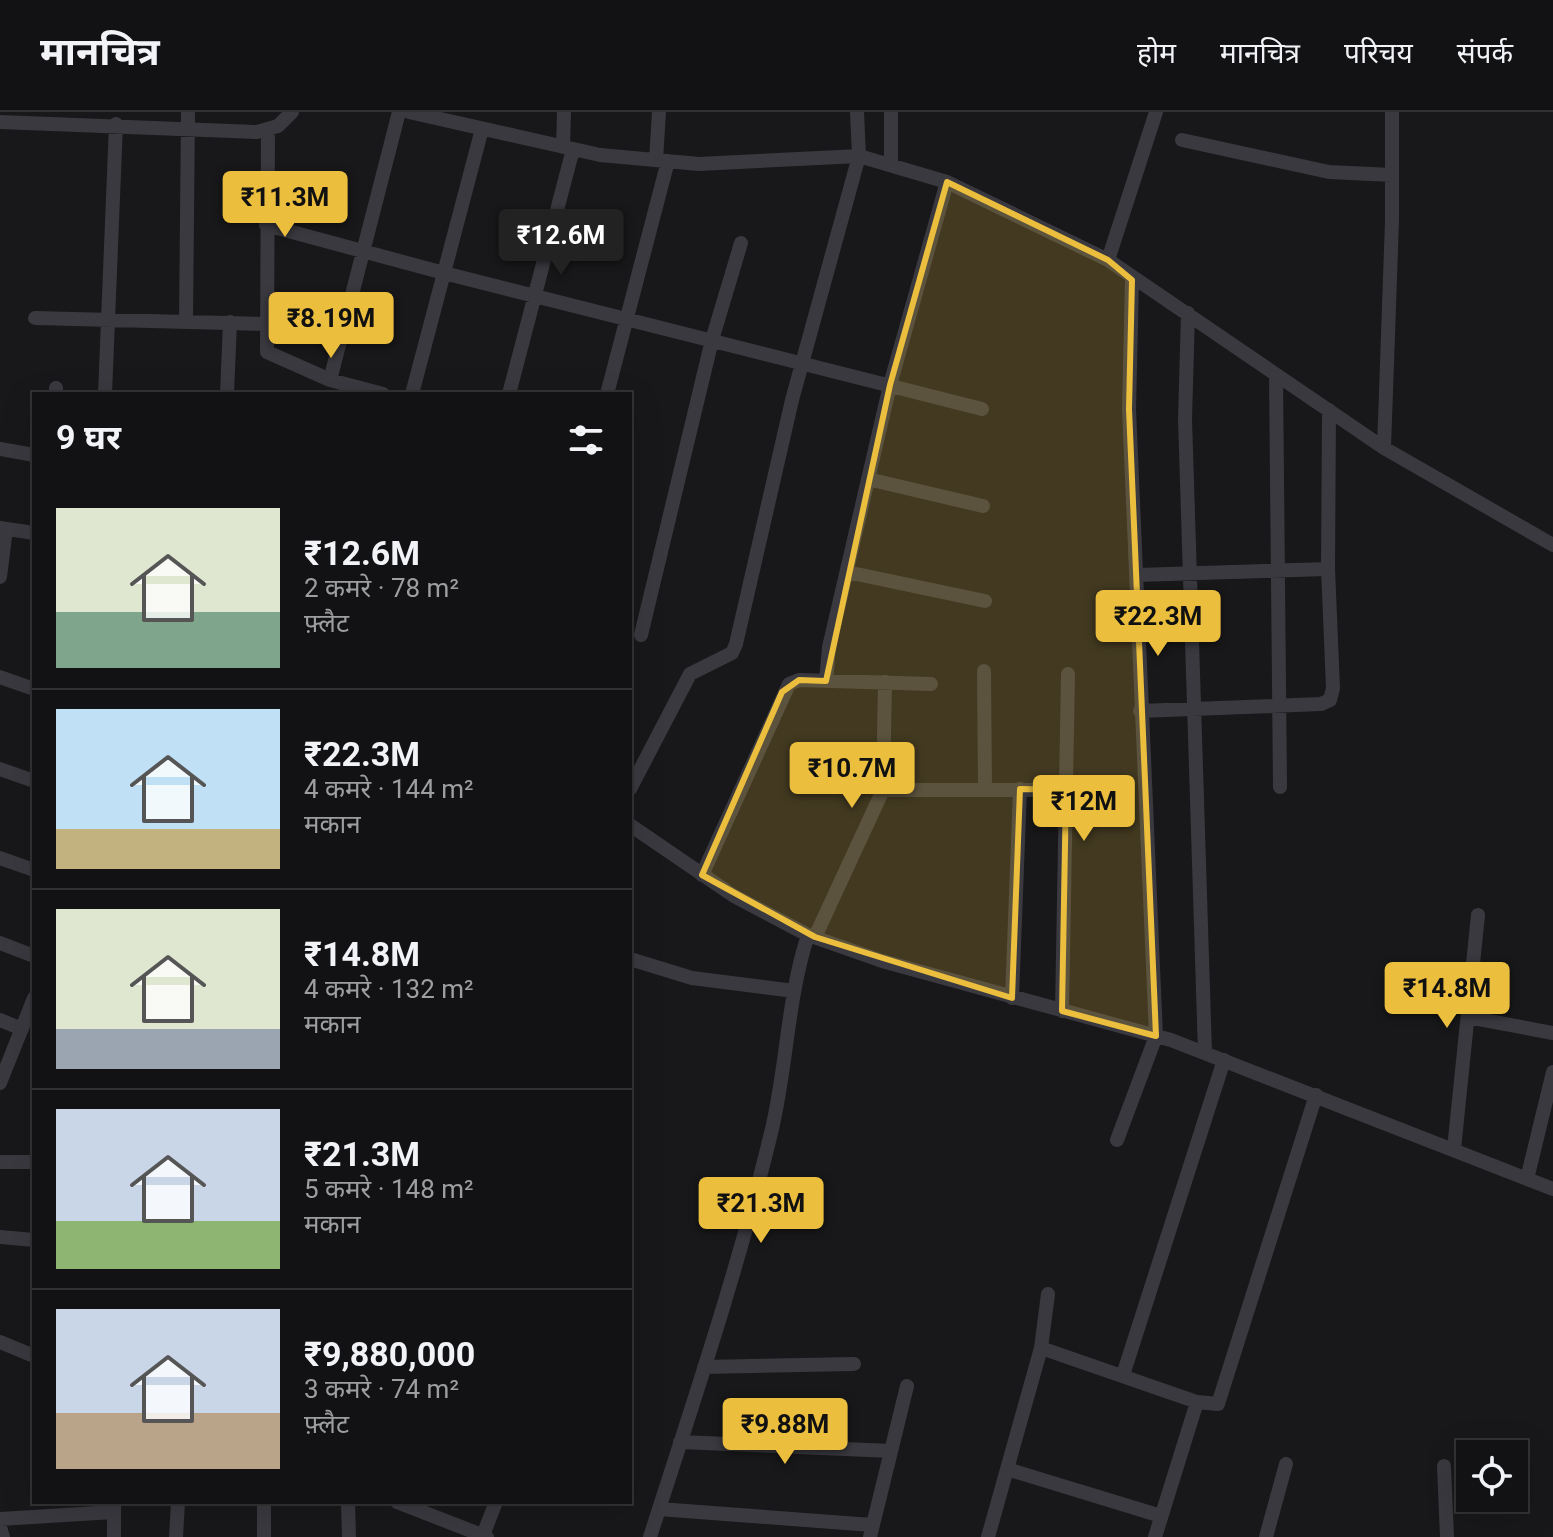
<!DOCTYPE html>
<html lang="hi">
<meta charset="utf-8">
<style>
body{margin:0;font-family:Roboto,"Noto Sans Devanagari",sans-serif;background:#1f2022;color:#f1f3f6;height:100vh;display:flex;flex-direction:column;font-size:30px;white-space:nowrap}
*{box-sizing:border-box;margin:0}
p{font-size:26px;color:#9c9ea0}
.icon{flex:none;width:44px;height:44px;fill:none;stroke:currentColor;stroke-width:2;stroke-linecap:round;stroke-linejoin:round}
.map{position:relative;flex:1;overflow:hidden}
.details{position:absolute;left:32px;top:280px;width:600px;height:1112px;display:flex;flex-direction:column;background:#121214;border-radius:0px;box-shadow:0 8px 32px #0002,0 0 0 2px #313234}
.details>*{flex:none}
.controls{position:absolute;left:1456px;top:1328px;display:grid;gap:16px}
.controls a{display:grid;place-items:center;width:72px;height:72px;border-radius:0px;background:#121214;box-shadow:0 8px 32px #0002,0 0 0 2px #313234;font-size:40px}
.price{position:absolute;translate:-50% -68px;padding:0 18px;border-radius:8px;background:#ebbe3e;color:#111;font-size:26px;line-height:52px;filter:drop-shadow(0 2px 4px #0008)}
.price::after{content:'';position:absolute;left:50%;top:48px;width:24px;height:18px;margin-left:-12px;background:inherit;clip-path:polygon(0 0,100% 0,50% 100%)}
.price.on{background:#222;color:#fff}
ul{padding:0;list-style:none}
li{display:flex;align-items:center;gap:24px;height:200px;padding:0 24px}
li+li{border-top:2px solid #313234}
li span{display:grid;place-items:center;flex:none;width:224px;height:160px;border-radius:0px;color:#555}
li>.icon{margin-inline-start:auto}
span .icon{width:96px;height:96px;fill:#fffc;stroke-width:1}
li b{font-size:34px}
h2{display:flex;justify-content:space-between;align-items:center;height:96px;padding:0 24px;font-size:34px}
header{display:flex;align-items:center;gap:48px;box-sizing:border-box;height:112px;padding:0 40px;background:#121214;border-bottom:2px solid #313234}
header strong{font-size:38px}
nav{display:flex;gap:44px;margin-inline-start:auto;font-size:28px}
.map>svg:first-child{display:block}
</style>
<header>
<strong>मानचित्र</strong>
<nav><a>होम</a><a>मानचित्र</a><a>परिचय</a><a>संपर्क</a></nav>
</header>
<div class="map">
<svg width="1553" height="1425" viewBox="0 0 1553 1425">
<rect width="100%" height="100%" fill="#18181a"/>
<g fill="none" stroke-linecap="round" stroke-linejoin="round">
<!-- minor -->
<path stroke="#39393f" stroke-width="14" d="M409,0l191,43 99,9 160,-8 88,26 161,78 276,188 169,97
M0,10l257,10 21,-6 14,-14
M268,18l-1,222 63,28 53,14
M1182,28l147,32 63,3
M563,35l1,-35
M656,48l3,-48
M891,52v-52
M266,113l178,48 538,136
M1108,148l48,-148
M1188,201l-3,106 20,634
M35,206l230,6
M186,209l2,-209
M1276,263l4,412
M330,268l69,-268
M56,282v-6
M105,282l11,-270
M227,282l3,-72
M412,282l70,-265
M509,282l64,-245
M607,282l61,-233
M1384,336l8,-227v-109
M0,337l34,6
M868,367l115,27
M0,416l34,5
M847,460l138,29
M1137,463l191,-6
M0,465l6,-48
M641,523l71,-295 29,-97
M984,559l1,118
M0,565l34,12
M826,569l3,-34 61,-262 57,-203
M1140,599l181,-7 9,-4 3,-12 -5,-119 1,-159
M0,657l34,12
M630,677l60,-115 42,-21 4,-9 56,-244 67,-244 -2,-44
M883,678h183
M630,713l104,71 74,39 74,26 289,79 382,149
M0,746l34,12
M702,763l87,-191 10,-4 132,4
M815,825l68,-147 2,-108
M0,831l34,13
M630,847l62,19 102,13
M1012,886l8,-209
M1062,899l6,-337
M1468,905l85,16
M0,908l22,9
M0,971l34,-85
M1117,1028l39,-104 -27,-627 3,-129
M1454,1037l24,-234
M0,1050h34
M1527,1067l26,-107
M0,1125l34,3
M0,1230l34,14
M1041,1236l156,54 21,2 98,-309
M704,1255l150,-3
M1123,1263l101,-315
M680,1330l211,9
M1444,1354l3,71
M1007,1357l154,47
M264,1390v35
M348,1390l1,35
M397,1390l90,35
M659,1397l213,16
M0,1407l114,-7
M0,1415l3,10
M483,1423l13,-33
M114,1425v-35
M176,1425l2,-35
M650,1425c43,-134 88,-267 121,-404 16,-65 16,-134 37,-198
M870,1425l37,-151
M988,1425l53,-189 7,-54
M1155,1425l42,-135
M1266,1425l20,-73"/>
</g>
<!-- marked area -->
<path fill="#ebbe3e" fill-opacity="0.2" stroke="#ebbe3e" stroke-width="6" stroke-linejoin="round" d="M947,70l161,78 24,20 -3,129 27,627 -94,-25 4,-221 -46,-1 -8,209 -197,-61 -113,-62 80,-183 17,-12 27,1 64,-296z"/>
</svg>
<div class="controls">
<a><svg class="icon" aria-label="locate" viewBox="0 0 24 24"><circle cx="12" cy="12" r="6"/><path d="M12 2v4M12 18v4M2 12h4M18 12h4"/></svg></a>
</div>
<b class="price" style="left:285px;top:127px">₹11.3M</b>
<b class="price on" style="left:561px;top:165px">₹12.6M</b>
<b class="price" style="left:331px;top:248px">₹8.19M</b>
<b class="price" style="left:1158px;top:546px">₹22.3M</b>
<b class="price" style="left:852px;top:698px">₹10.7M</b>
<b class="price" style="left:1084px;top:731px">₹12M</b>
<b class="price" style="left:1447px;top:918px">₹14.8M</b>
<b class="price" style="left:761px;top:1133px">₹21.3M</b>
<b class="price" style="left:785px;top:1354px">₹9.88M</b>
<section class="details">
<h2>9 घर<svg class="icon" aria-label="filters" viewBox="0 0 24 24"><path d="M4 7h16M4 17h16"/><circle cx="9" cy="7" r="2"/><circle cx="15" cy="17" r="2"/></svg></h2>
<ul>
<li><span style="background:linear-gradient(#dfe7d0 65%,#7fa58c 0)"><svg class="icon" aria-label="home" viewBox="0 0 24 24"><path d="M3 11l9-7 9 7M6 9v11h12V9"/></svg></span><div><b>₹12.6M</b><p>2 कमरे · 78 m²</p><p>फ़्लैट</p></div></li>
<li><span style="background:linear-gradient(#bfe0f5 75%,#c2b280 0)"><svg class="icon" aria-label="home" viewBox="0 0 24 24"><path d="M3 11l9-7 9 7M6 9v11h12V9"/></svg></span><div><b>₹22.3M</b><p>4 कमरे · 144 m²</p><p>मकान</p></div></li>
<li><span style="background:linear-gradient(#dfe7d0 75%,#9aa5b1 0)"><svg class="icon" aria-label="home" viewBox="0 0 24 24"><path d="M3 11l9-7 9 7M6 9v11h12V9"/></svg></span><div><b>₹14.8M</b><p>4 कमरे · 132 m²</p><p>मकान</p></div></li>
<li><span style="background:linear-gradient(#c9d6e8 70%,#8fb573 0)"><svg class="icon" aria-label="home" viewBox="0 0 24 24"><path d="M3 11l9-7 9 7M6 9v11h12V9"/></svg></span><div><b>₹21.3M</b><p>5 कमरे · 148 m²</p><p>मकान</p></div></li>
<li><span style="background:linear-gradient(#c9d6e8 65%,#b9a48a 0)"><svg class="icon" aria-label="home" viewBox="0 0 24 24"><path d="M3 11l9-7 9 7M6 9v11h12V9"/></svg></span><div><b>₹9,880,000</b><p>3 कमरे · 74 m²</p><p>फ़्लैट</p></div></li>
</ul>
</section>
</div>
